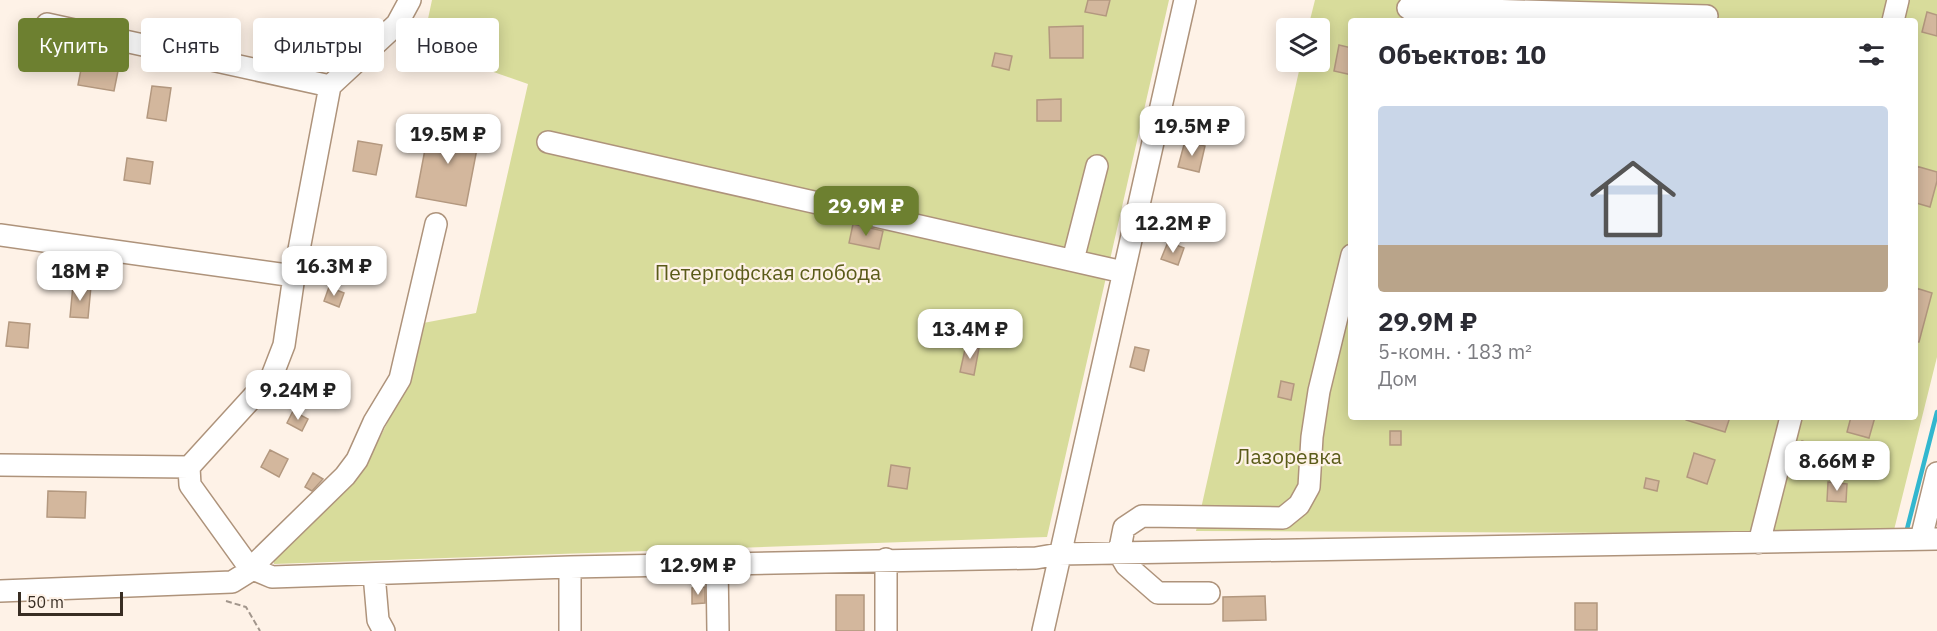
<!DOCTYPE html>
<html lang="ru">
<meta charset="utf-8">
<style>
body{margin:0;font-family:"IBM Plex Sans",sans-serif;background:#f2f2f3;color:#2b2b33;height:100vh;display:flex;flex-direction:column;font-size:22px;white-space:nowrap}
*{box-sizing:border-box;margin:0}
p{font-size:20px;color:#7c7c81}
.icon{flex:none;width:33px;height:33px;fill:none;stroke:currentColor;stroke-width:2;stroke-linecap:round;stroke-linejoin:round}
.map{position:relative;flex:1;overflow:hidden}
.panel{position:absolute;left:1348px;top:18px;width:570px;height:402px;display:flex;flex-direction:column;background:#fff;border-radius:6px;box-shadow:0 3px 15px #0003}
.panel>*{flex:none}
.banner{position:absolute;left:18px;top:18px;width:570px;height:54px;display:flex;gap:12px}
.buttons{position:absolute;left:1276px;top:18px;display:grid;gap:12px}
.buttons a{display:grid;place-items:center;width:54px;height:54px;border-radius:6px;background:#fff;box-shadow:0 3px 15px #0003;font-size:30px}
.scale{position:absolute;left:18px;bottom:15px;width:105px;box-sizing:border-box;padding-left:6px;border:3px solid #382d23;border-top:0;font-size:16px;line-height:21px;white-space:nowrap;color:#382d23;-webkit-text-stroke:4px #fef2e7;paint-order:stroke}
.price{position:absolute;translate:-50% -51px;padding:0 14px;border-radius:12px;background:#fff;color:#222;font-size:20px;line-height:39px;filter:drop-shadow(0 2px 3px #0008)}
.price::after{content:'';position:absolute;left:50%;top:36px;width:18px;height:14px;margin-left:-9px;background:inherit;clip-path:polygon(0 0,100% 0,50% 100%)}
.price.selected{background:#6d8030;color:#fff}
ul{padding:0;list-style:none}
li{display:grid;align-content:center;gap:12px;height:318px;padding:0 30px}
li span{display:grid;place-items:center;height:186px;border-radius:6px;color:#555}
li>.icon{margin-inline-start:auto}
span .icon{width:108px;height:108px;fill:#fffc;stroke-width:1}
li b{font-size:26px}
h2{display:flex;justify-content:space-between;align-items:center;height:72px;padding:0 30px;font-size:26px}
.pill{padding:0 21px;border-radius:6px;background:#fff;box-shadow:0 3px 15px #0003;font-size:21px;line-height:54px}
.pill.selected{background:#6d8030;color:#fff}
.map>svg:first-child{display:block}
</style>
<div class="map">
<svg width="1937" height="631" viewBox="0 0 1937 631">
<rect width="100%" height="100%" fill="#fef2e7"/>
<!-- green -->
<path fill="#d8dc9b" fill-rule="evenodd" d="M432,0h737l-122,537 -773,27 -1,-12 90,-81 42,-83 13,-64 58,-11 52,-229 -106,-37z
M1315,0h622v357l-44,177 -697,-3 105,-469h19v-34h-12zM1352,21h564v396h-564z"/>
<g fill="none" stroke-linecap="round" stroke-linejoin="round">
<!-- stream -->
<path stroke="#32b7cf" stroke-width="4.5" d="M1906,533l31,-121"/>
</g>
<!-- building -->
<path fill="#d3b79d" stroke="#b3987f" stroke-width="1.5" d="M1088,0h22l-4,16 -21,-4z
M1927,12l10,3v21l-15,-4z
M1083,26v32h-33l-1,-31z
M323,29l15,11 -14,19 -15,-11z
M1339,45l13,3v27l-18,-4z
M995,53l17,3 -3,14 -17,-4z
M83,59l36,7 -5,25 -36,-6z
M152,86l19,2 -5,33 -19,-3z
M1061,99v22h-24v-21z
M430,123l50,10 -14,73 -50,-9z
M358,141l24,4 -6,30 -23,-4z
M1185,141l20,5 -6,26 -21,-5z
M127,158l26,4 -3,22 -26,-4z
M1916,166l21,6v9l-7,26 -14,-4z
M1171,204l19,6 -5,13 -18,-6z
M853,224l30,7 -4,18 -30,-6z
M1168,242l16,6 -6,17 -17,-6z
M73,285l18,1 -3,32 -18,-1z
M329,287l15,6 -5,14 -15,-6z
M1916,288l16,5 -13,49h-3z
M9,322l21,2 -2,24 -22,-2z
M966,345l13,3 -5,27 -14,-3z
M1135,347l14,3 -5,21 -14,-4z
M1281,381l13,3 -3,16 -13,-3z
M293,411l15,8 -6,12 -15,-8z
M1686,417h44l-5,15 -39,-12z
M1851,417h24l-6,21 -22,-6z
M1390,431h11v14h-11z
M1802,441l21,7 -5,15 -21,-7z
M270,450l18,9 -9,18 -18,-10z
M1694,453l21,7 -8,24 -20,-7z
M891,465l19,3 -3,21 -19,-3z
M313,473l10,6 -11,12 -7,-4z
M1646,478l13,3 -2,10 -13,-3z
M1828,482l19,2 -1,18 -19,-1z
M48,491l38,1 -1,26 -38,-1z
M705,587v16l-13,1v-16z
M836,595h28v36h-28z
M1265,596l1,24 -43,1v-24z
M1575,603h22v27h-22z"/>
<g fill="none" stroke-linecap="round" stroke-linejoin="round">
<!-- minor casing -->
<g stroke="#ae937b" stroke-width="24">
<path id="minor" d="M410,0l-13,24 -67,62 -36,190 -10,69 -12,31 -83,91 1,18 54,75 9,9 7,-10 85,-83 12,-16 17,-38 26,-43 36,-155
M1408,8l299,8
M1893,21l5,-21
M47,24l283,62
M548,142l575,130
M0,235l294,41
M1073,260l24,-94
M0,465l189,2
M1921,539l16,-66
M1759,543l32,-126
M886,559v72
M717,563l1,68
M570,567v64
M374,574l4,46 6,11
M0,591l232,-9 21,-13 19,8 298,-10 466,-9 23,-4 878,-15
M1209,593h-51l-32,-28 -7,-12 5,-25 18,-12 141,2 16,-13 10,-18 3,-50 7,-46 33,-136
M1043,631l142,-631"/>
</g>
<!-- path -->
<path stroke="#a2968c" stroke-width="2" stroke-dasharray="6 3" stroke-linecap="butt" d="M226,601l20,6 14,24"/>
<!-- minor -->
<use href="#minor" stroke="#fff" stroke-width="21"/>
</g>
<g text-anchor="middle" stroke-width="4.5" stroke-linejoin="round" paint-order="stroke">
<!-- park labels -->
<g font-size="21" fill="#5a5b19" stroke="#fef2e7">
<text x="768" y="280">Петергофская слобода</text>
<text x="1289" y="464">Лазоревка</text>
</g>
</g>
</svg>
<div class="buttons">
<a><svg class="icon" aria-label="layers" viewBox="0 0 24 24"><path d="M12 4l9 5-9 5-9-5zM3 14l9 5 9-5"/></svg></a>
</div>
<div class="scale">50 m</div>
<b class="price" style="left:1192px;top:157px">19.5M ₽</b>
<b class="price" style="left:448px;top:165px">19.5M ₽</b>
<b class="price selected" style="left:866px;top:237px">29.9M ₽</b>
<b class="price" style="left:1173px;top:254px">12.2M ₽</b>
<b class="price" style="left:334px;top:297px">16.3M ₽</b>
<b class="price" style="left:80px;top:302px">18M ₽</b>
<b class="price" style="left:970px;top:360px">13.4M ₽</b>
<b class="price" style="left:298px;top:421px">9.24M ₽</b>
<b class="price" style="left:1837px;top:492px">8.66M ₽</b>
<b class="price" style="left:698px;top:596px">12.9M ₽</b>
<div class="banner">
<a class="pill selected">Купить</a>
<a class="pill">Снять</a>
<a class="pill">Фильтры</a>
<a class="pill">Новое</a>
</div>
<section class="panel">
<h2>Объектов: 10<svg class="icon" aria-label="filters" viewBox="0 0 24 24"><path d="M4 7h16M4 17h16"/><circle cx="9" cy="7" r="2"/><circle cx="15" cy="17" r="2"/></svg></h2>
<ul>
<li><span style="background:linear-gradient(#c9d6e8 75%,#b9a48a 0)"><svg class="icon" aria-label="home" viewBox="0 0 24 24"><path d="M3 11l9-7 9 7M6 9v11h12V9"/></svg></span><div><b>29.9M ₽</b><p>5-комн. · 183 m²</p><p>Дом</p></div></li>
</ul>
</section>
</div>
